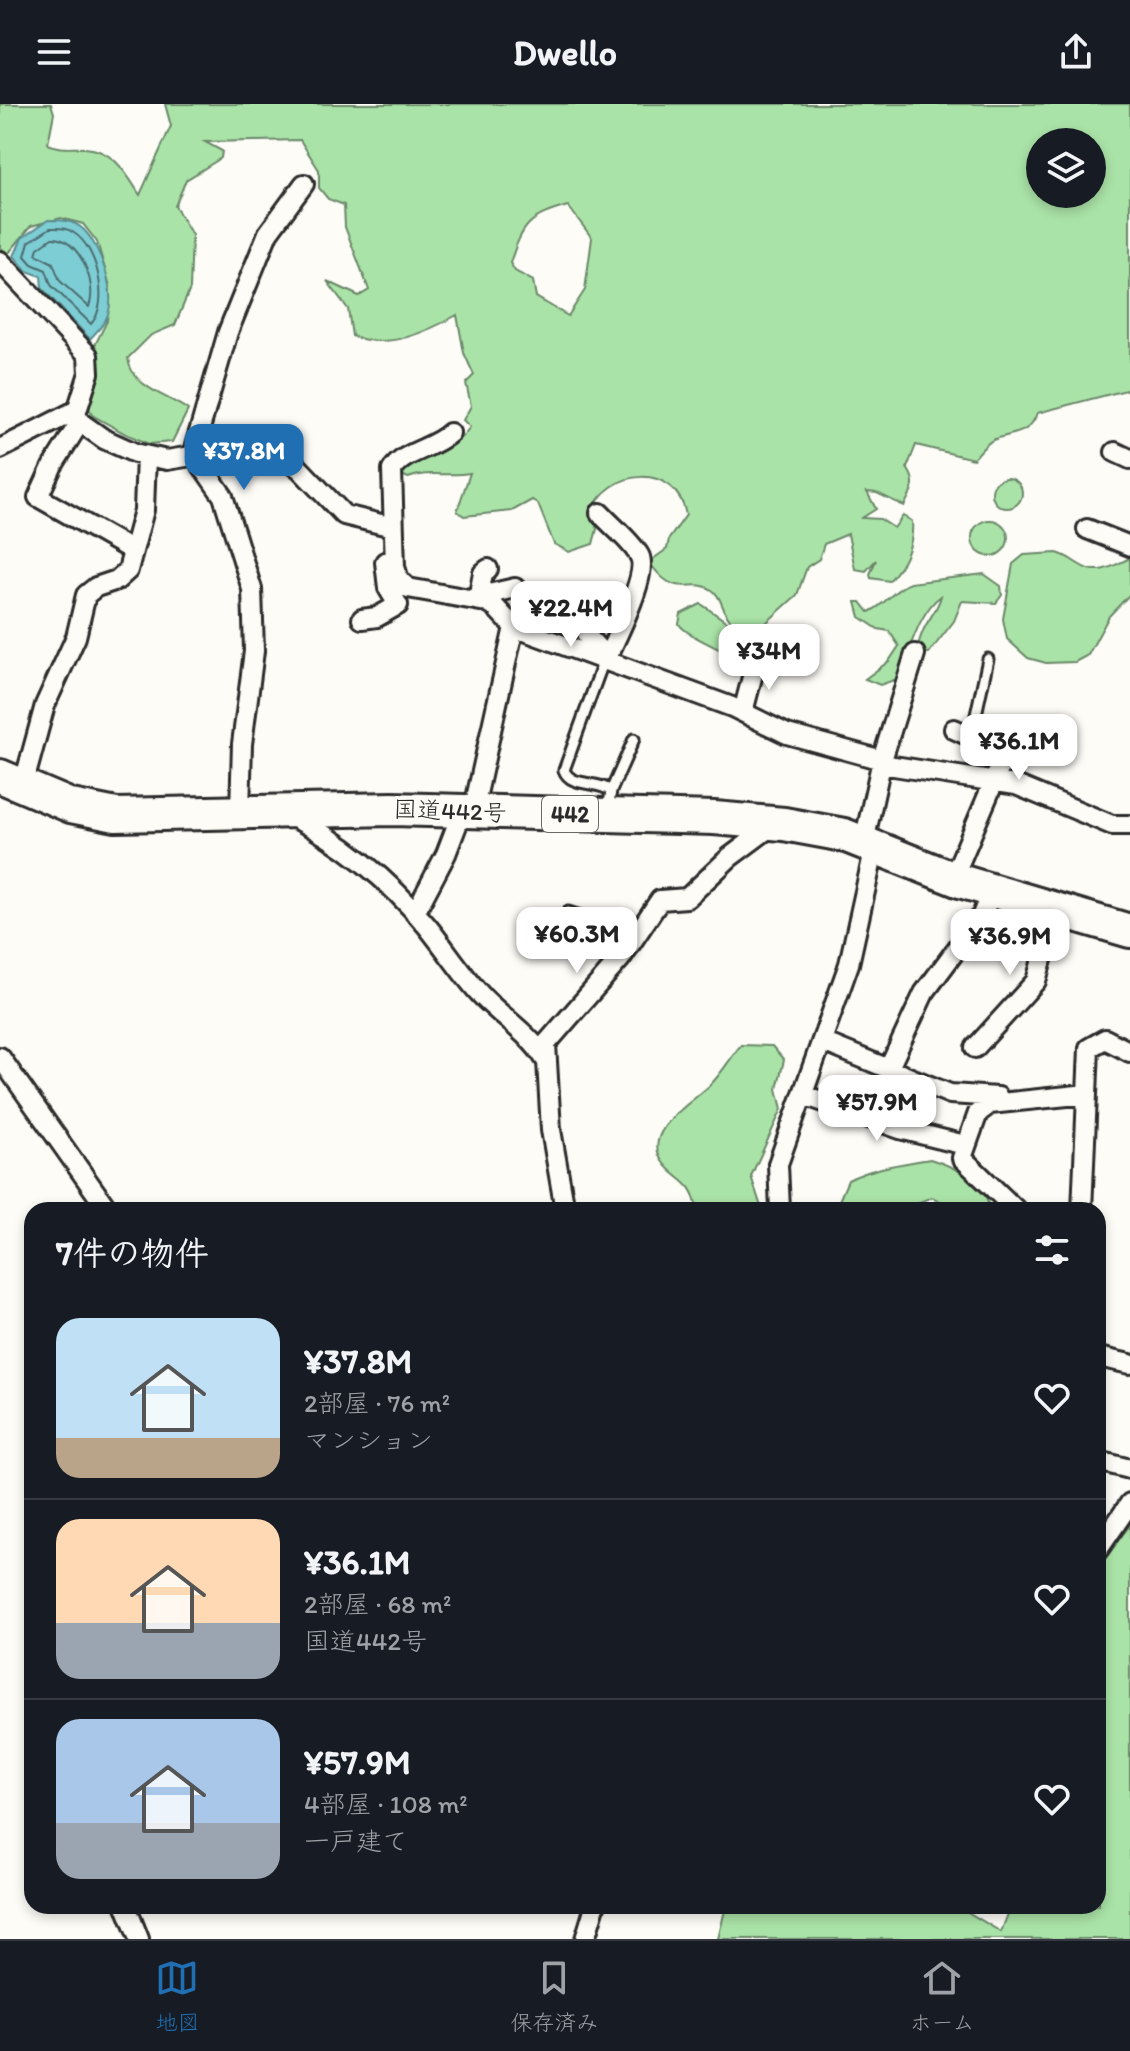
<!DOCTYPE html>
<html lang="ja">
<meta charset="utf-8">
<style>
body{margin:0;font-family:Itim,"Klee One",sans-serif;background:#242831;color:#f1f3f6;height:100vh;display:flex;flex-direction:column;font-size:30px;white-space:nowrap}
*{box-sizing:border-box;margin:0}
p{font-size:26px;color:#9ea1a6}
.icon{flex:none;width:44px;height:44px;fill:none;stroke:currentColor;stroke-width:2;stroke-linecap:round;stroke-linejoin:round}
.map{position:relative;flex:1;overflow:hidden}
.side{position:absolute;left:24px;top:1098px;width:1082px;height:712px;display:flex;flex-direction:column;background:#171b24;border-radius:24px;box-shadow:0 4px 12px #0003}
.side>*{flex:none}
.tools{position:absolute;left:1026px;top:24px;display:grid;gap:16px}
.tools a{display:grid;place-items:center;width:80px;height:80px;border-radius:50%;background:#171b24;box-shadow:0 4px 12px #0003;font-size:40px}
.price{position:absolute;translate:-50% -68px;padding:0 18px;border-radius:16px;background:#fff;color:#222;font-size:26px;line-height:52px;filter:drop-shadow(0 2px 4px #0008)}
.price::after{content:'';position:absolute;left:50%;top:48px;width:24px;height:18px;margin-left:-12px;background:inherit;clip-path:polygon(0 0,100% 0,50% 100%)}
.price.current{background:#1f6fb2;color:#fff}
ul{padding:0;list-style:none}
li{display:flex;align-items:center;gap:24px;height:200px;padding:0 32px}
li+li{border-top:2px solid #363941}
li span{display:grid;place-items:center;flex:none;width:224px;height:160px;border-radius:24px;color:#555}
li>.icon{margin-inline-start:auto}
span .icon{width:96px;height:96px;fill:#fffc;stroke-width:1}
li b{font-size:34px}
h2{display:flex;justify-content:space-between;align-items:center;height:96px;padding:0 32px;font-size:34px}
header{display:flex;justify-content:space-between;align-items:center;height:104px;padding:0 32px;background:#171b24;font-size:36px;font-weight:700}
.tabs{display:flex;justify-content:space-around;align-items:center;height:112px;border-top:2px solid #363941;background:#171b24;font-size:22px;color:#9ea1a6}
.tabs a{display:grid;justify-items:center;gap:4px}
.tabs .current{color:#1f6fb2}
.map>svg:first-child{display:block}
</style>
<header><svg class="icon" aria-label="menu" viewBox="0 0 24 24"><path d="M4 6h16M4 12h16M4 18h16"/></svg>Dwello<svg class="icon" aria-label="share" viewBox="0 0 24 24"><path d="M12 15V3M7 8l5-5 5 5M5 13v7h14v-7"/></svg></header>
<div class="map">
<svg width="1130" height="1835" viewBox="0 0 1130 1835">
<rect width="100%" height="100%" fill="#fdfcf7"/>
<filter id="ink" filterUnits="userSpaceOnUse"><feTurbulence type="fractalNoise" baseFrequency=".0125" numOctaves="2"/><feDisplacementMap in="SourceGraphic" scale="16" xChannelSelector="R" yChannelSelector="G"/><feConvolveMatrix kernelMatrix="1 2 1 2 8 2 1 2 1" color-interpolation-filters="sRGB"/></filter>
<g filter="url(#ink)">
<!-- green -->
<path fill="#aae3a7" stroke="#6a8769" stroke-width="2" fill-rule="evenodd" d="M0,0h51l3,9 -6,31c14,6 23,3 37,4 29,2 41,25 55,47l31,-69 -6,-22h965v285l-93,24c-8,24 -26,19 -44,27 -7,3 -14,13 -20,19l-57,-14 -9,23c11,15 5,23 -3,38l-27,-13 -10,-1 9,17 -14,9 18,1 14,9 9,-12 9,5c2,24 -7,43 -23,60l-18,-3 -1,-4 6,-14 -10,11 -11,-2 -7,-35 -24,10 -5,15 -12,8 -10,28 -30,27 -2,6 8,25 -21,13c-17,-11 -65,-29 -73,-42l2,-10 20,-10 36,25 14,17 5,-5c-5,-11 -15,-12 -24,-19 -10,-8 -9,-25 -20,-32 -21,-14 -34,11 -60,-24l1,-7 14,-10 2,-10 17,-24c-10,-53 -77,-48 -95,-2l6,16 -4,15 -24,8 -15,-8 -16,-40 -6,-4 -20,11 -48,5 -7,-5 13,-38c-24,4 -40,-3 -62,5l-8,-4c12,-21 48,-15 70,-47l-7,-7 8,-14 -5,-23 8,-8 -10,-22 -7,-38c-30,17 -69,35 -105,21l-4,-27 -21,-28 32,15 10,-6 -3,-8 -21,-55 -1,-22 -16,-6 -9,-11v-18l-19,-30 -95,2 17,9 -1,7 -35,22 -11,26 17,29 -2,54 -15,36 -24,10 -23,23c3,29 39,37 60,52l-16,32 -23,2 -25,-11 -32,-18 -6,-13 7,-53 14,-28 3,-35 -13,-44 -14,-18 -22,-6 -30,8 -23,28 -8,-7zM1040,38h52v52h-52zM568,102l24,32 -7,52 -17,26 -32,-19 -3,-16 -18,-10 -5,-8c13,-39 18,-46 58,-57z
M992 389a15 15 0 1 1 30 0a15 15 0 1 1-30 0Z
M972 434a18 18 0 1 1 36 0a18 18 0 1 1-36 0Z
M1057,449c11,3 14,7 23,12 18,12 35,0 50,-7v36l-21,22 -21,39 -13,7 -29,1 -18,-5 -21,-19 -4,-20 10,-55 11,-9z
M984,470l17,12 1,9 -6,8 -34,-2 -8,20 -25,32 -12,-1c5,-31 18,-34 24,-56 -23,16 -31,56 -44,83l-17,6 -15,-6 24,-18 10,-15 -10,-15 -11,-2 -18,-12 -4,-15h5l8,10c17,-7 24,-23 41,-29z
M741,941l31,1 12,14 -7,29 5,20 -31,67 11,34h-65c-4,-32 -21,-28 -35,-49 -21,-31 33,-60 49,-77 11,-11 20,-27 30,-39z
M930,1055c23,7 58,23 59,51h-44l1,-6 -14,-7 -33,13h-64l13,-30c26,-13 54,-16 82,-21z
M1130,1421v414h-412l8,-33 235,2 40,24 10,-26h87v-338z"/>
<!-- water -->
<path fill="#7dced4" stroke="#5c8d90" stroke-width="2" d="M48,116c13,0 26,0 36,10 17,17 34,66 22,89 -3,7 -11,14 -16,20l-48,-51 -1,-12 -14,-5 -13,-15 8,-18z"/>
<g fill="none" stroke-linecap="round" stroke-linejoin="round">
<!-- shore -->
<path stroke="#4c6c6f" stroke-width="2" d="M50,124c9,0 16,-1 24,5 24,15 36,71 17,91l-40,-39 -5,-15 -14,-6 -7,-8 4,-14z
M52,134c27,-1 46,46 37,69l-29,-26 -7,-18 -17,-9 2,-6z"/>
<!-- lane casing -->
<g stroke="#2b2b2b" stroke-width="15">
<path id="lane" d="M604,556l-40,110c7,18 33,10 47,21
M978,632l-4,-12 14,-65
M1001,666l44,-19
M608,706l3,-19 23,-52
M568,808l40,13 25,15"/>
</g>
<!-- street casing -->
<g stroke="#2b2b2b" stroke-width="24">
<path id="street" d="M0,157l88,94 1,18 -13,41 4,8 24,17 31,14 32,7 74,-12 42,10 16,10 45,47 49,12
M80,318l-28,45 -14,30 95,54
M450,329c-17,16 -46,18 -58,37l3,97 4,13 9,8 78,14 10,6 18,19 -41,185
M0,345l77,-39
M1115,348l15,7
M600,409c12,13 30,27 39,42 11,17 -23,82 -31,101
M1087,425l43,17
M480,492l35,-8
M478,496l5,-27 5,-4
M362,515l15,-2 21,-12 -10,-17 -3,-26
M589,521l-2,11 23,25
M514,523l218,80 55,27 95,26
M743,608l13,-50
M881,660l135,21 96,40h18
M23,682l22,-81 31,-68 10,-42 10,-8 21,-7 11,-10 16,-60 2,-54
M240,707l2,-67 12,-93 -2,-62 -29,-93 -23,-33 -5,-17 33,-114 40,-99 36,-49
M289,711c54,27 100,65 138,111 18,22 34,47 53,68 20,22 50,40 65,65
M864,738l18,-82 33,-106
M953,774l53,-125 -52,-24
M415,809l31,-59 16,-42
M823,938l127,52 48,3
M975,944l61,-67 20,-71
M0,953l108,153
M888,966l36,-77 58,-78 10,-24
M804,991l96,34 65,16
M565,1106l-14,-80 -5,-86 75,-86 39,-58 27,-2 43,-41 43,-32
M780,1106l-2,-46 71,-200 26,-118
M1016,1106l-54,-52 16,-45 12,-9 97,-10
M1082,1106l7,-162 16,-9 25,13
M1098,1253l32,7
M1098,1357l32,8
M1098,1446l32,-47
M126,1802l13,33
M585,1835l10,-33"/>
</g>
<!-- highway casing -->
<g stroke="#2b2b2b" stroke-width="38">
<path id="highway" d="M0,672l71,30 45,9 276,-6 322,9 70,6 60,11 116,46 170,50"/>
</g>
<!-- lane -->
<use href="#lane" stroke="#fdfcf7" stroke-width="9"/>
<!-- street -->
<use href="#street" stroke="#fdfcf7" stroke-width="18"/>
<!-- highway -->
<use href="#highway" stroke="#fdfcf7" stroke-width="32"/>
</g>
</g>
<g text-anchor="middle" stroke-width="7" stroke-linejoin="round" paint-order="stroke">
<!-- shield labels -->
<rect fill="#fdfcf7" stroke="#6a6a68" stroke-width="2" x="542" y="692" width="56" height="36" rx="6"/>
<g font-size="22" font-weight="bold" fill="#2b2b2b">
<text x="570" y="718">442</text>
</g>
<!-- street labels -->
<g font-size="24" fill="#2b2b2b" stroke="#fdfcf7">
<text transform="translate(450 707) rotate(2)" y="8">国道442号</text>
</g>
</g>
</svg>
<div class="tools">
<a><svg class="icon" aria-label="layers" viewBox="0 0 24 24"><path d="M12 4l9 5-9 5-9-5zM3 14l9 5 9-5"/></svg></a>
</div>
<b class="price current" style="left:244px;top:388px">¥37.8M</b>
<b class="price" style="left:571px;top:545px">¥22.4M</b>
<b class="price" style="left:769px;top:588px">¥34M</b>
<b class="price" style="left:1019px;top:678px">¥36.1M</b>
<b class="price" style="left:577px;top:871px">¥60.3M</b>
<b class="price" style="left:1010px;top:873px">¥36.9M</b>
<b class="price" style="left:877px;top:1039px">¥57.9M</b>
<section class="side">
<h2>7件の物件<svg class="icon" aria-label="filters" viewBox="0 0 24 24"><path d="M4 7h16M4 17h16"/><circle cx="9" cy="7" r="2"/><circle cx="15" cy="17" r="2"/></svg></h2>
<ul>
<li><span style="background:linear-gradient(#bfe0f5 75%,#b9a48a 0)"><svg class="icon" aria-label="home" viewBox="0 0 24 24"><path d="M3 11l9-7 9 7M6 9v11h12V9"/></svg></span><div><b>¥37.8M</b><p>2部屋 · 76 m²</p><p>マンション</p></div><svg class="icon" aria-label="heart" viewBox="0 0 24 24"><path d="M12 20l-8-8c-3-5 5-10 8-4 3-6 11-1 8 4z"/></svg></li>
<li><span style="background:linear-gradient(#ffd9b3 65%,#9aa5b1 0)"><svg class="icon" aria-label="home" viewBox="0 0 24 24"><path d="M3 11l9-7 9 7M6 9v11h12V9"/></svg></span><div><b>¥36.1M</b><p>2部屋 · 68 m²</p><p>国道442号</p></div><svg class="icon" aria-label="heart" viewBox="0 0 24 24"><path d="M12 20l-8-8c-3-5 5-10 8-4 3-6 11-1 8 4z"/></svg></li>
<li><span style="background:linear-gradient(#a9c7e8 65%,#9aa5b1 0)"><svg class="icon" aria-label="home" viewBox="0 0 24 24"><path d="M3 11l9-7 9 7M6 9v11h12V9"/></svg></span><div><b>¥57.9M</b><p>4部屋 · 108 m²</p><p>一戸建て</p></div><svg class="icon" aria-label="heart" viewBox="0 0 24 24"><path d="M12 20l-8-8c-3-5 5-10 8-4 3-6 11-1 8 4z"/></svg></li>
</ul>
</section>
</div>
<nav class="tabs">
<a class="current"><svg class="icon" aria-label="map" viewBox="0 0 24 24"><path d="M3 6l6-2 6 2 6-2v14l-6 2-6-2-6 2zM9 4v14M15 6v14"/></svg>地図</a>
<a><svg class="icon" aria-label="saved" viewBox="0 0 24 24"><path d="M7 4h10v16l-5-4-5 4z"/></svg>保存済み</a>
<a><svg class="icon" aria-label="home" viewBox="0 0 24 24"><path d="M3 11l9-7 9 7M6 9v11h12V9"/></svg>ホーム</a>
</nav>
